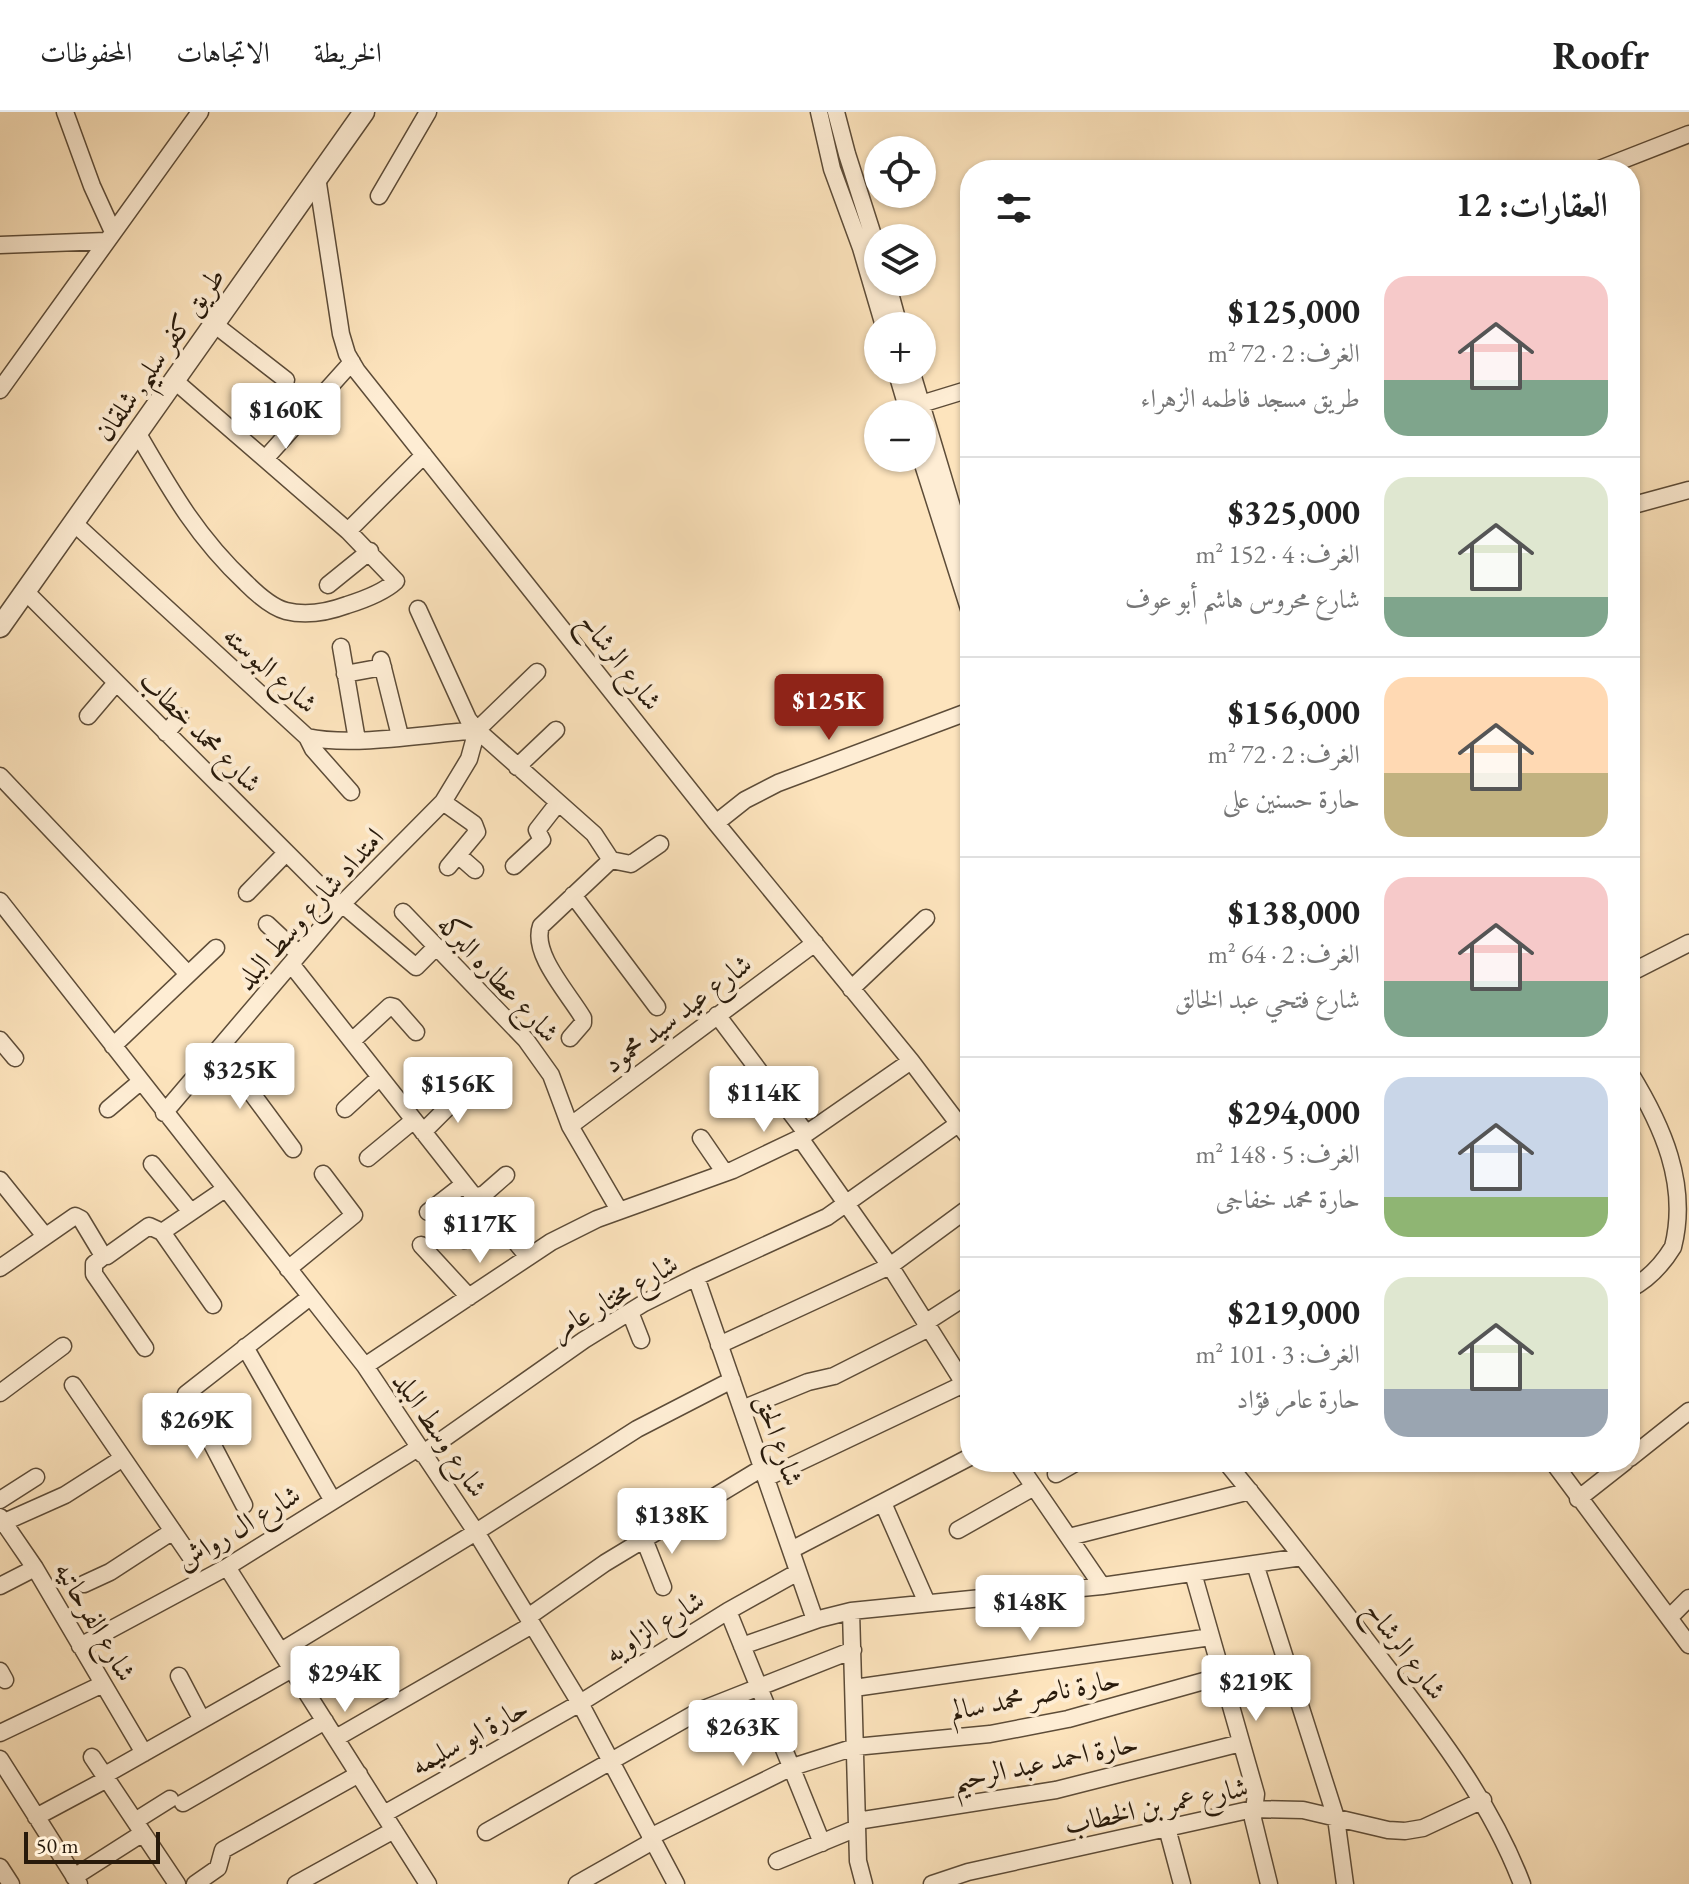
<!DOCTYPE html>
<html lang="ar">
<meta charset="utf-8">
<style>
body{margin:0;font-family:"EB Garamond",Amiri,serif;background:#f2f2f2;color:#222;direction:rtl;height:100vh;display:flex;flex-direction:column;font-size:30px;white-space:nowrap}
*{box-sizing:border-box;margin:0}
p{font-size:26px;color:#767676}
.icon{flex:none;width:44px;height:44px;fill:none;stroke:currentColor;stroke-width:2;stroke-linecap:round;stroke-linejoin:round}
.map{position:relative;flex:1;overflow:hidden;direction:ltr}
.panel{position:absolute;left:960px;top:48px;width:680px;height:1312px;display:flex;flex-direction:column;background:#fff;border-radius:32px;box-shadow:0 2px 6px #0004;direction:rtl}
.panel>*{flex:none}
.controls{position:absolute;left:864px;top:24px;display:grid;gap:16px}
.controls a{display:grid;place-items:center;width:72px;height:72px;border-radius:50%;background:#fff;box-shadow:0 2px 6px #0004;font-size:40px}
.scale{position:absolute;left:24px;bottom:20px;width:136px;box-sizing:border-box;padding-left:8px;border:4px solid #281a0b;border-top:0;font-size:22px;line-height:28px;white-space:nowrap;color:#281a0b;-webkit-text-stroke:6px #feedd4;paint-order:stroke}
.price{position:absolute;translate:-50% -68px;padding:0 18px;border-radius:8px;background:#fff;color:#222;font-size:26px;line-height:52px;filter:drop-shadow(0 2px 4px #0008)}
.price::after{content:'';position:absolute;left:50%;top:48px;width:24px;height:18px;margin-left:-12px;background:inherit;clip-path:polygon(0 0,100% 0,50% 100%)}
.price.current{background:#8f2418;color:#fff}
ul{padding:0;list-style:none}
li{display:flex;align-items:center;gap:24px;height:200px;padding:0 32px}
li+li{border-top:2px solid #e0e0e0}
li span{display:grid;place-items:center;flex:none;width:224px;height:160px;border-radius:24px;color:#555}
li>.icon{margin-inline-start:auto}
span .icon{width:96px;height:96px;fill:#fffc;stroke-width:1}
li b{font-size:34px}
h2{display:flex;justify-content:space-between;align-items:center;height:96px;padding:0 32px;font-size:34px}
header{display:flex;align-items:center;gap:48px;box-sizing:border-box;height:112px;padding:0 40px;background:#fff;border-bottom:2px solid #e0e0e0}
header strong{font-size:38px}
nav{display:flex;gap:44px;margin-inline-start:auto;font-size:28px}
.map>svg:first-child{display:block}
</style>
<header>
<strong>Roofr</strong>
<nav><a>الخريطة</a><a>الاتجاهات</a><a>المحفوظات</a></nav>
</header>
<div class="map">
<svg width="1689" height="1772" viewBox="0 0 1689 1772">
<rect width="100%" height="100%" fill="#fde4bd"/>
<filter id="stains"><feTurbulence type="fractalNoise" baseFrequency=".0025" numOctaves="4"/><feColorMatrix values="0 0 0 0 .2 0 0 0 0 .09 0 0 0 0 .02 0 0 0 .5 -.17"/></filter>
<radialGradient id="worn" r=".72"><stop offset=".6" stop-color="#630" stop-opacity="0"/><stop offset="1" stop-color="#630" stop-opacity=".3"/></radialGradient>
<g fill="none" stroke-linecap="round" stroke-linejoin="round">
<!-- minor casing -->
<g stroke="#5d4c38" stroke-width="19">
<path id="minor" d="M65,0l27,74 21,46
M819,0l13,57 29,79 23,78
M836,0l11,42 31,97
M1597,58l92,-36
M317,65l24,157 6,20 10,17 359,452 195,238 59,78
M379,84l49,-84
M0,133l106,-4
M887,170l12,44
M214,212l72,56
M896,258l13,44
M911,258l59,197
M0,278l200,-278
M921,292l49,-15
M138,322c33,57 59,103 108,149 11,11 25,24 40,28 20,5 42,1 61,-6 16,-5 36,-12 49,-24l-48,-50 -173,-150
M921,346l49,154
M265,347l87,-97
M1630,394l59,-16
M75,412l232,213c45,10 122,-3 170,-7
M348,419l76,-76
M328,473l42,-34
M26,480l314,314
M418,497l50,110 9,11 117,104 17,26
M341,535l16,93
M381,548l19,76
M345,562l38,-7
M88,604l28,-33
M477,618l60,-58
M166,621l14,-16
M307,625l6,12 38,43
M517,655l39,-37
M0,664l188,198
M443,690l31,22 3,8 -29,35
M716,711l29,-23 33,-17 192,-72
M458,743l17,15
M514,754l28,-26 -5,-10 21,-27
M247,781l39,-40
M573,783l84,112
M0,789l365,465 111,166 104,171 96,181
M342,792l74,63 20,-20
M403,800l123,128 25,35 19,51 49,84
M267,812l32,30
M291,852l182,231 9,1 24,-21
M1630,861l59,-30
M851,877l75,-71
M717,903l89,118
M570,926l13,-15v-5c-13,-23 -52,-64 -42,-92l70,-66 20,4 29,-20
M0,928l15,18
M352,929l38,-35 4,1 22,25
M113,934l103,-98
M219,937l74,100
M1630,961c32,52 59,111 43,174 -11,18 -24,32 -43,42
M108,997l32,-27
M345,997l35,-32
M164,1001l176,-207 103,-104 26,-43 8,-29
M570,1014l245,-183
M423,1020l42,-42
M701,1026l24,35
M800,1026l90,128 80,127
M368,1046l46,-38
M152,1052l39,48
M0,1068l45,56
M428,1100l36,-28
M162,1120l51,73
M464,1128l33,-21 31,38
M421,1133l48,52
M104,1144l-10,8v10l51,74
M0,1156l75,-52 6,3 21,35 5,2 42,-30 13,6 63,-43
M288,1157l66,-54 -31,-41
M696,1165l119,343
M630,1200l11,28
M925,1211l45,-29
M719,1233l171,-79 80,-59
M245,1235l88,154
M365,1254l186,-124 46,-23 136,-49 67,-32 111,-77
M73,1273l117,171
M0,1281l63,-47
M742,1297l66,-27 26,-6 95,-48
M422,1342l162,-114 60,-37 52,-26 131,-60 131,-93
M1630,1346l59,-47
M1017,1350l85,124
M1226,1350c53,65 104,130 154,196 55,72 110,142 142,226
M1553,1350l136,183
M1056,1362l21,-12
M766,1366l198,-94
M1578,1387l47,-37
M0,1388l36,-23
M883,1391l44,100
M244,1393l-58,-111 124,-97
M0,1405l35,51 109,185
M0,1412l65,-29 58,-37
M958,1418l76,-43
M1069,1425l181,-46
M644,1427l19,48
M791,1438l179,-93
M1255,1452l81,254 9,66
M227,1455l201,317
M1193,1461l63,221 -3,25 16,65
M84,1472l26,-12 63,-41
M0,1474l35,-18
M728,1499l94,232
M851,1499l7,250 6,23
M528,1505l77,-54 157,-95
M1669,1506l20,-20
M80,1534l147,-79 191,-119
M742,1534l77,-27 32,-8 251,-25 200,-29
M281,1539l195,-119 161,-103 95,-49
M0,1559l5,9
M179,1564l23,44
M854,1576l357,-51
M0,1621l103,-49
M336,1626l196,-113
M92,1645l85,127
M0,1647l79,125
M105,1663l187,-106
M183,1691l142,-82
M384,1702l196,-111 148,-92 70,-39
M36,1705l71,-38
M135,1709l35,-22
M857,1709l199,-31 185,-47
M1167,1716l15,56
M486,1720l215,-122 152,-60
M650,1725l142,-70 63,-20 135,-13 78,-15 154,-43
M777,1749l80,-33
M0,1755l11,17
M74,1765l69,-44
M195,1772l23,-16 5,-18 136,-76
M296,1772l98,-54
M577,1772l76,-43
M932,1772l36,-12 285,-63 50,1 85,20 17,1 18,-3 60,-28"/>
</g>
<!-- tertiary casing -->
<g stroke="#5d4c38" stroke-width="23">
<path id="tertiary" d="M0,515l364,-515"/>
</g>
<!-- minor -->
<use href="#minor" stroke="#feedd4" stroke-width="16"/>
<!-- tertiary -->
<use href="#tertiary" stroke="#feedd4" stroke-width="20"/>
</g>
<g text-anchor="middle" stroke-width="8" stroke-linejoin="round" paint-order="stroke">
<!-- street labels -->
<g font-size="28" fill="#281a0b" stroke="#feedd4">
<text transform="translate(159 242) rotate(-55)" y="10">طريق كفر سليم, شلقان</text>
<text transform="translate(621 549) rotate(52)" y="10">شارع الرشاح</text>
<text transform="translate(271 557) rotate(42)" y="10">شارع البوسته</text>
<text transform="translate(201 619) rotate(45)" y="10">شارع محمد خطاب</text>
<text transform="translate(309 796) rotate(-48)" y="10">امتداد شارع وسط البلد</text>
<text transform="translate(499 866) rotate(47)" y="10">شارع عطاره البركه</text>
<text transform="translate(677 901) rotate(-37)" y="10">شارع عيد سيد محمود</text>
<text transform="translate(614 1184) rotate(-30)" y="10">شارع مختار عامر</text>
<text transform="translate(441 1322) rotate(56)" y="10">شارع وسط البلد</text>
<text transform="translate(780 1328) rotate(71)" y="10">شارع الحق</text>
<text transform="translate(238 1415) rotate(-31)" y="10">شارع ال رواش</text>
<text transform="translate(96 1509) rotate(60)" y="10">شارع الفرحاتيه</text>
<text transform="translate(654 1514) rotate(-32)" y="10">شارع الزاويه</text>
<text transform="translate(1406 1538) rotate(53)" y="10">شارع الرشاح</text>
<text transform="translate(1035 1582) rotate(-11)" y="10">حارة ناصر محمد سالم</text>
<text transform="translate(469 1624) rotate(-29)" y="10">حارة ابو سليمه</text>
<text transform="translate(1045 1649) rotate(-12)" y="10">حارة احمد عبد الرحيم</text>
<text transform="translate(1156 1693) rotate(-12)" y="10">شارع عمر بن الخطاب</text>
</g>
</g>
<rect width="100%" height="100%" filter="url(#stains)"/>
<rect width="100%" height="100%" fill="url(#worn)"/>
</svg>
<div class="controls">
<a><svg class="icon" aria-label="locate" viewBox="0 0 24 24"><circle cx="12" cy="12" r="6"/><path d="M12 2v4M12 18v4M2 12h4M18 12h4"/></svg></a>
<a><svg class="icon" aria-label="layers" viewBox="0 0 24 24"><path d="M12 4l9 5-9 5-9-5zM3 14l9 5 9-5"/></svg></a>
<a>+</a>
<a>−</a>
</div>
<div class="scale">50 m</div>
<b class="price" style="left:286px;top:339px">$160K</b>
<b class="price current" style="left:829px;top:630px">$125K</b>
<b class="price" style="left:240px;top:999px">$325K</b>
<b class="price" style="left:458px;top:1013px">$156K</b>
<b class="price" style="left:764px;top:1022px">$114K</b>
<b class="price" style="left:480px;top:1153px">$117K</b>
<b class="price" style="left:197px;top:1349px">$269K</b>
<b class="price" style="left:672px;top:1444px">$138K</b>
<b class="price" style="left:1030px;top:1531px">$148K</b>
<b class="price" style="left:345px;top:1602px">$294K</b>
<b class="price" style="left:1256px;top:1611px">$219K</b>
<b class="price" style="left:743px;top:1656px">$263K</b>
<section class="panel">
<h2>العقارات: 12<svg class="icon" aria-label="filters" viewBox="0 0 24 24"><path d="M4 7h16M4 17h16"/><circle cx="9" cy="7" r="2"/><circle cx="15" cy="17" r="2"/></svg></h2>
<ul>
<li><span style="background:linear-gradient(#f6c9c9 65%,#7fa58c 0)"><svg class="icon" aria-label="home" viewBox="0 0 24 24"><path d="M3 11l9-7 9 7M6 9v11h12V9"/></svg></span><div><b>$125,000</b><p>الغرف: 2 · 72 m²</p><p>طريق مسجد فاطمه الزهراء</p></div></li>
<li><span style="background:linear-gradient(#dfe7d0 75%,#7fa58c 0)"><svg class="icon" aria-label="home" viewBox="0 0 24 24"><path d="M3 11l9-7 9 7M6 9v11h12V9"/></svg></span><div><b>$325,000</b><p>الغرف: 4 · 152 m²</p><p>شارع محروس هاشم أبو عوف</p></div></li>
<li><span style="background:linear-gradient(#ffd9b3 60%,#c2b280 0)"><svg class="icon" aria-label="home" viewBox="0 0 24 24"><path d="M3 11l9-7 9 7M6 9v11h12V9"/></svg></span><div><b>$156,000</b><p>الغرف: 2 · 72 m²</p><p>حارة حسنين على</p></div></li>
<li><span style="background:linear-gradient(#f6c9c9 65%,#7fa58c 0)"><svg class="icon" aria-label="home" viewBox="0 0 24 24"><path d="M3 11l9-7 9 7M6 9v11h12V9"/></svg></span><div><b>$138,000</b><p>الغرف: 2 · 64 m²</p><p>شارع فتحي عبد الخالق</p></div></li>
<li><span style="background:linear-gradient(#c9d6e8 75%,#8fb573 0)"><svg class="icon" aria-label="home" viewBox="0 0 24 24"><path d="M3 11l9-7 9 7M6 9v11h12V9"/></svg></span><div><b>$294,000</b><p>الغرف: 5 · 148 m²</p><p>حارة محمد خفاجى</p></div></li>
<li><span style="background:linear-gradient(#dfe7d0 70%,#9aa5b1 0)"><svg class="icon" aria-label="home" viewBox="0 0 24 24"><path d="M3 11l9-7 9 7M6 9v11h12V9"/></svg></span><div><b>$219,000</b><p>الغرف: 3 · 101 m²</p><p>حارة عامر فؤاد</p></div></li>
</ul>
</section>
</div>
